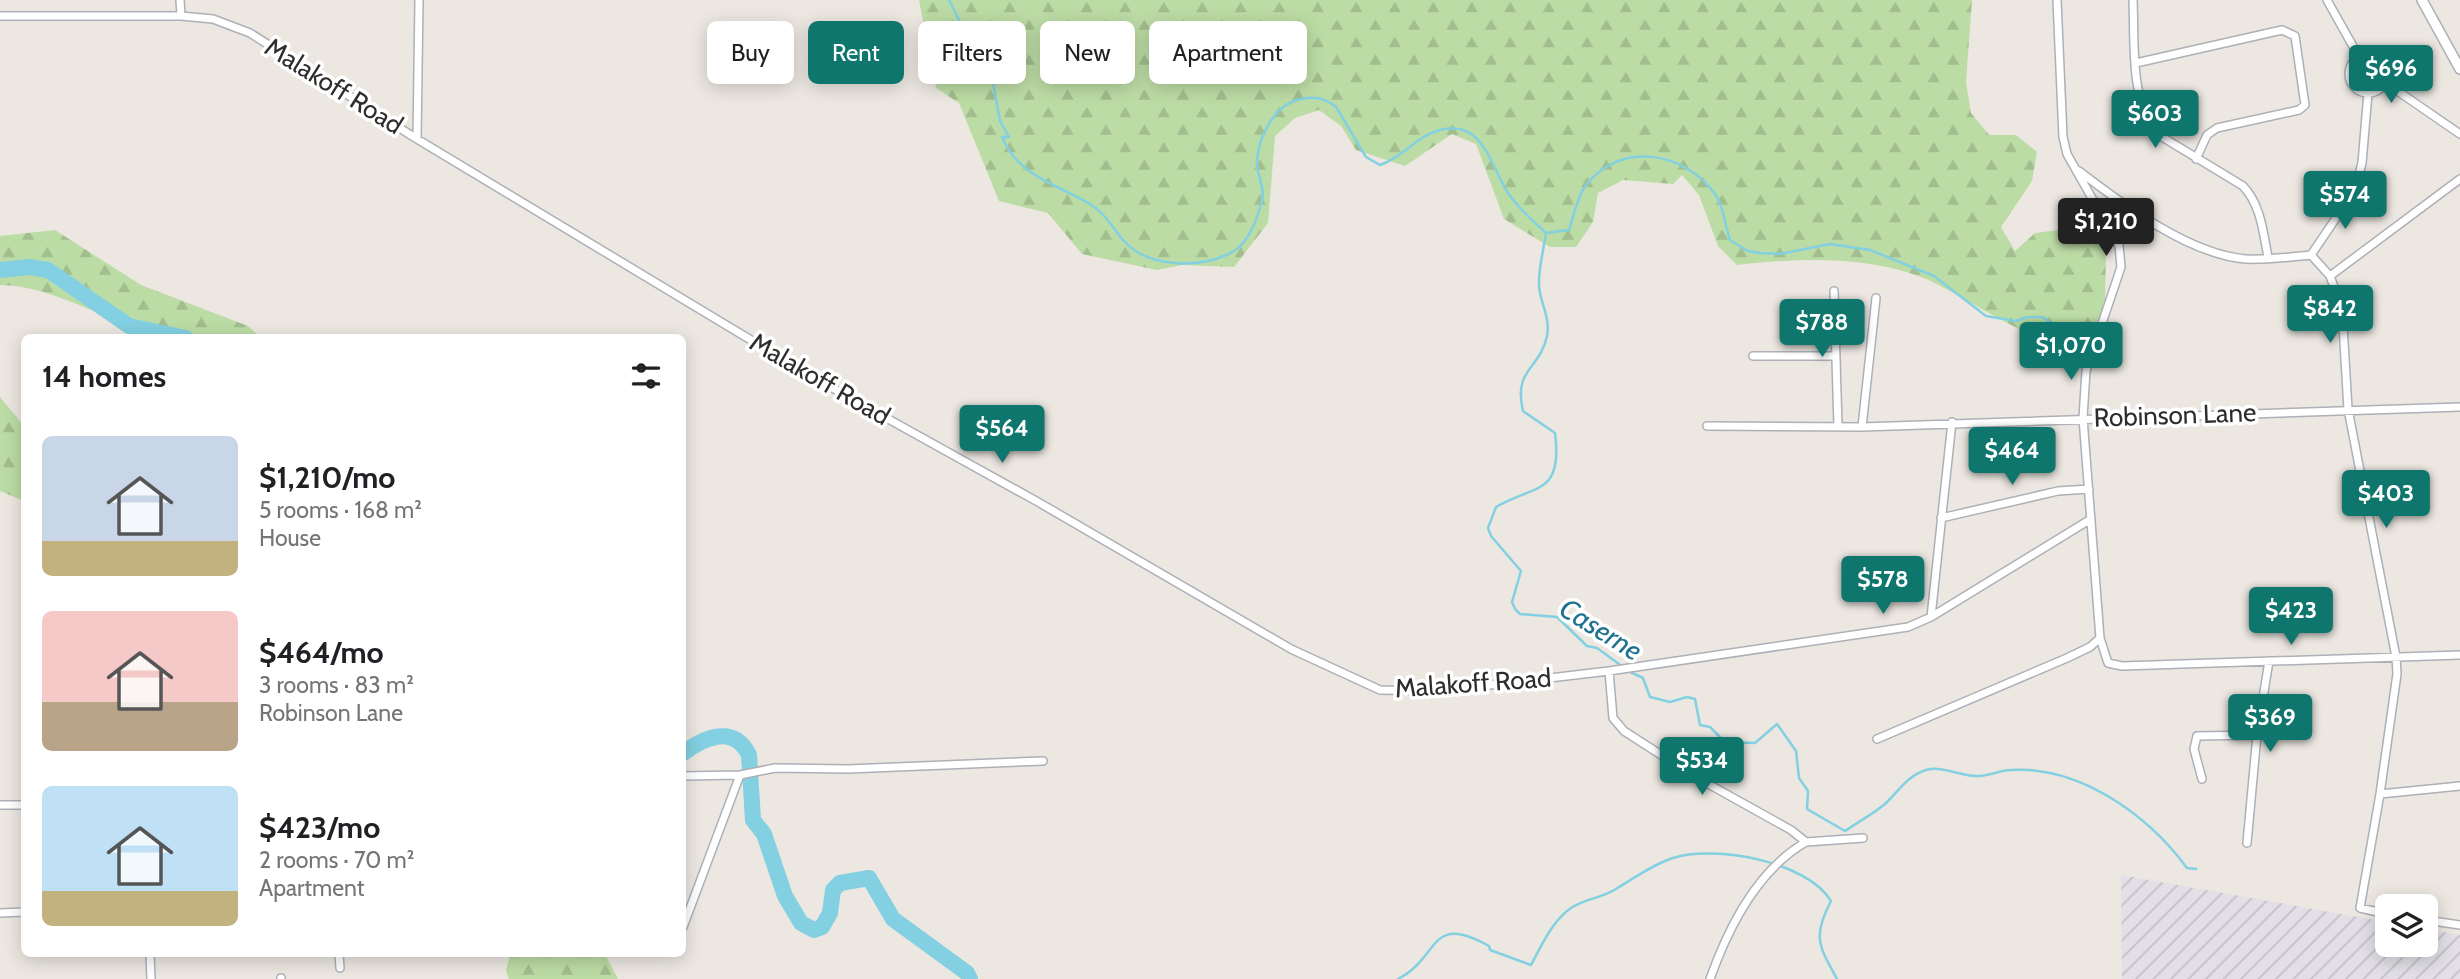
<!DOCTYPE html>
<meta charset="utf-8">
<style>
body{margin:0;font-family:Cabin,sans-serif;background:#f6f6f6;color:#202124;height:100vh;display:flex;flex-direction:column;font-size:26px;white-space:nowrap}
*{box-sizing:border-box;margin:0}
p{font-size:23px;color:#757577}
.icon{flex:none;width:38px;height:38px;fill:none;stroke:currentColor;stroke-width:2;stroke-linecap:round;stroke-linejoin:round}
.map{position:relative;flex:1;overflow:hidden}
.details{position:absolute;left:21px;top:334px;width:665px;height:623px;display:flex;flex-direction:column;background:#fff;border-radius:10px;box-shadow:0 4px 18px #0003}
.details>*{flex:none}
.guide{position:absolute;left:707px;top:21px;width:665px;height:63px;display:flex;gap:14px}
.fabs{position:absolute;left:2375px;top:894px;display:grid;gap:14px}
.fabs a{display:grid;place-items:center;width:63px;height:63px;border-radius:10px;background:#fff;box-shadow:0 4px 18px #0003;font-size:35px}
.price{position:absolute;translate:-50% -60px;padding:0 16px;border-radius:7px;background:#0f766e;color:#fff;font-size:23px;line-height:46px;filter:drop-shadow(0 2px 4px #0008)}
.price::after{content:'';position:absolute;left:50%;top:42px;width:21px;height:16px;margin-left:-10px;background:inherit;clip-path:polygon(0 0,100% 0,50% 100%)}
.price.on{background:#222;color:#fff}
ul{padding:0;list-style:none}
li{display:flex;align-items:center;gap:21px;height:175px;padding:0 21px}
li span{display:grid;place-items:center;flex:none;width:196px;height:140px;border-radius:10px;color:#555}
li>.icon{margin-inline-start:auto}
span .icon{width:84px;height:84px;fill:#fffc;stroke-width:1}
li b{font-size:30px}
h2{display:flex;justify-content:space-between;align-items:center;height:84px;padding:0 21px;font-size:30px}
.tag{padding:0 24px;border-radius:10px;background:#fff;box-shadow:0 4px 18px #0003;font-size:24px;line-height:63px}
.tag.on{background:#0f766e;color:#fff}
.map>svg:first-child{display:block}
</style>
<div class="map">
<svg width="2460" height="979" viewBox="0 0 2460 979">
<defs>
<pattern id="industrial-furrows" width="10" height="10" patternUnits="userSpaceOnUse" patternTransform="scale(1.75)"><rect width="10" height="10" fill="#e2e0e6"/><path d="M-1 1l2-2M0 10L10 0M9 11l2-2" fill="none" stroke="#c2c0c6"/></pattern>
<pattern id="forest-firs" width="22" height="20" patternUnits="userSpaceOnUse" patternTransform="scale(1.75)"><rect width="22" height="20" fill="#bcdca5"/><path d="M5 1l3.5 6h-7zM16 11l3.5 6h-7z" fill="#a2bd8e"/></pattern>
</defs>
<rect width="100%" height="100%" fill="#ece7e1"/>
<!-- industrial -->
<path fill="url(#industrial-furrows)" d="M2121,875l266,47v23h39v-16l34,6v44h-338z"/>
<!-- forest -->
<path fill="url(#forest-firs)" d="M919,0h1053l-6,82 5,31 18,22h27l21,17 -5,29 -31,46 14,24 20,-18 53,-7 18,23 -1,57 -9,30c-8,3 -17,7 -25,8 -36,3 -111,-51 -147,-66 -58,-23 -126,-20 -187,-13l-19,-19 -19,-51 -17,-20 -9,9 -50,-4 -25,13 -5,29 -17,25h-26l-46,-28 -28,-75 -24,-10 -47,32 -49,-16 -15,-24 -22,-16 -24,8 -20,18 -7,87 -34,44 -52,-2 -25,5 -75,-16 -34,-41 -49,-12 -40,-98 -23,-15z
M55,230l86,55 107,41 13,12c-36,0 -72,2 -107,-6 -53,-12 -99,-46 -154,-47v-49z
M0,397l24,29v75l-24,-10z
M510,954h95l13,25h-109l-3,-8z"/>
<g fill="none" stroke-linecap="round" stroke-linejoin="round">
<!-- stream -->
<path stroke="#82d0e1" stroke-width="2.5" d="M949,0l22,44 20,28 9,49 9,16h-7c17,41 57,47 91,69 14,9 20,23 31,35 25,28 80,28 110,10 16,-10 23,-33 28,-50 4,-13 -7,-29 -5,-42 3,-25 18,-55 44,-60 13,-3 25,-1 35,8l30,50 14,8c24,-8 36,-29 60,-35 43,-12 51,37 68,63 10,15 25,28 38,40l23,-3c5,-15 8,-33 17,-45 34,-44 98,-34 129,9 9,12 10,32 15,46l18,11 12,2 20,1 50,-10 40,6 64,26 52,40 30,5 11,-4h16l36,28
M1546,233c-2,15 -7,33 -7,49 -1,18 12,34 8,54 -7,34 -34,32 -24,75l32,22c8,63 -20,51 -59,74l-8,21 3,8 30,35 -9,31 3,7 5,5 37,3 30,29 10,2 26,19
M1628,671l15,7 7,19 20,5 17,-5 8,2 5,26 10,2 15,15 30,1 22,-19 19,27 3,27 9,13 -1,18 38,22c13,-9 28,-17 40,-27 14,-13 22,-28 41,-34 16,-5 36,7 53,6 11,0 21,-6 31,-6 69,-5 138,45 177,98l9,1
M1398,979c43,-22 30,-67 91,-33l1,4 41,15c10,-19 22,-45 40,-57 13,-9 31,-10 45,-19 18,-11 36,-24 57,-31 42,-13 134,3 158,43 -19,36 -12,45 6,78"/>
<!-- river -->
<path stroke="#82d0e1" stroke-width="16" d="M0,270l29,-3 19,3 81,56 57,12
M682,754c22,-17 52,-30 67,1l4,65 11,14 21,62 16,27 13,7 8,-3 8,-14 3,-23 7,-7 29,-5 24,41 74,54 3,6"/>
<!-- minor casing -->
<g stroke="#adb0b7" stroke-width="10">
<path id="minor" d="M180,0l1,16
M2057,0l6,137 4,17 52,92 2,21 -35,104 -3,47 17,220 8,25 14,3 338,-11
M2133,0c2,43 -4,102 26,135l84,51c18,19 20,46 25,71
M2327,0l32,57
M0,16h181l32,3 37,14 167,106 392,236 229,127 253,147 89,41 59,1 170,-20 299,-44 23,-10 160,-98
M2349 74a19 19 0 1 1 38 0a19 19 0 1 1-38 0Z
M2136,63l146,-33 13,6 10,69 -6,5 -82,18 -10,7 -11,24
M2386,83l74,51
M417,139l2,-139
M2079,171c43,33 111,84 167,88 20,1 44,-2 65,-4l19,21 12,33 6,100 48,248 1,17 -17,120 -20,114 27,6
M2311,255l44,-65 7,-27 6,-70
M2330,276l130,-97
M1834,291l4,136
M1753,356h83
M1707,426l155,1 598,-20
M1862,427l14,-129
M1941,518l117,-27 31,-2
M1931,617l21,-195
M1609,671l4,47 11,13 70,45 97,54 15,12 57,-4
M1877,739l190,-81 23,-11 10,-9
M682,776l58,-1
M2202,779l-8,-30 3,-13 60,-1
M2380,794l80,-8
M0,805h24
M2247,843l10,-108 12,-74
M0,913l24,-1
M2426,920l34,5
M683,927l57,-152 35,-7 73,1 195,-8
M150,954l1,25
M339,954l1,14
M281,978v1
M1710,979c18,-51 47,-109 96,-137"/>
</g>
<!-- tertiary casing -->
<g stroke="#adb0b7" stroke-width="12">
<path id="tertiary" d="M2422,0l38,69"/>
</g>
<!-- minor -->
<use href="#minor" stroke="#fff" stroke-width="7"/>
<!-- tertiary -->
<use href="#tertiary" stroke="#fff" stroke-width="9"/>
</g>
<g text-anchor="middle" stroke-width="7" stroke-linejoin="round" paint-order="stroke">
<!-- street labels -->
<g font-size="26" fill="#2d2d2d" stroke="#fff">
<text transform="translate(334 86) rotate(32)" y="9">Malakoff Road</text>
<text transform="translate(820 379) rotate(30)" y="9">Malakoff Road</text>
<text transform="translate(2175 415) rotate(-2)" y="9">Robinson Lane</text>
<text transform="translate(1473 683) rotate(-4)" y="9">Malakoff Road</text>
</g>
<!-- water labels -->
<g font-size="28" font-style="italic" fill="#1e728f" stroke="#fff">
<text transform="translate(1601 629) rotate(32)" y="10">Caserne</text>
</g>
</g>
</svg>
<div class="fabs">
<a><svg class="icon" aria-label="layers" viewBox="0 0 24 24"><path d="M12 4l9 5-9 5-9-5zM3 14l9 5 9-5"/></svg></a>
</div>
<b class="price" style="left:2391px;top:105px">$696</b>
<b class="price" style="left:2155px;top:150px">$603</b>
<b class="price" style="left:2345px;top:231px">$574</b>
<b class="price on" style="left:2106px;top:258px">$1,210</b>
<b class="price" style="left:2330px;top:345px">$842</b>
<b class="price" style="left:1822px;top:359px">$788</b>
<b class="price" style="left:2071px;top:382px">$1,070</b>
<b class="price" style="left:1002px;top:465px">$564</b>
<b class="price" style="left:2012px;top:487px">$464</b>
<b class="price" style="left:2386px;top:530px">$403</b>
<b class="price" style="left:1883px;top:616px">$578</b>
<b class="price" style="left:2291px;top:647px">$423</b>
<b class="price" style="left:2270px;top:754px">$369</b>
<b class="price" style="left:1702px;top:797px">$534</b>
<div class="guide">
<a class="tag">Buy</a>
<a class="tag on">Rent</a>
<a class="tag">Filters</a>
<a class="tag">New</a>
<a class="tag">Apartment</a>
</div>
<section class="details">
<h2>14 homes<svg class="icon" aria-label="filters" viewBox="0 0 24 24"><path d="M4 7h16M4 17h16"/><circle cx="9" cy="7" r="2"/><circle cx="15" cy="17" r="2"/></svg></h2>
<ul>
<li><span style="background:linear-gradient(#c9d6e8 75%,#c2b280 0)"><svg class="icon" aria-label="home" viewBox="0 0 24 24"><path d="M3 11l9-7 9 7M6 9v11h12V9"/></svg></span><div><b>$1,210/mo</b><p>5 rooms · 168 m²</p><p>House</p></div></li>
<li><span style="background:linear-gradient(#f6c9c9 65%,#b9a48a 0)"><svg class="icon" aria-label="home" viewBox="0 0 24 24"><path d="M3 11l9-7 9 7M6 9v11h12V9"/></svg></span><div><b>$464/mo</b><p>3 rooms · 83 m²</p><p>Robinson Lane</p></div></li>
<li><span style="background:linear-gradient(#bfe0f5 75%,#c2b280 0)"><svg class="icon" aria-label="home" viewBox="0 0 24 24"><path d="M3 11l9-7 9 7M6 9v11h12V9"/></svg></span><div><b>$423/mo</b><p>2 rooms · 70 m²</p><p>Apartment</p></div></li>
</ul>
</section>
</div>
